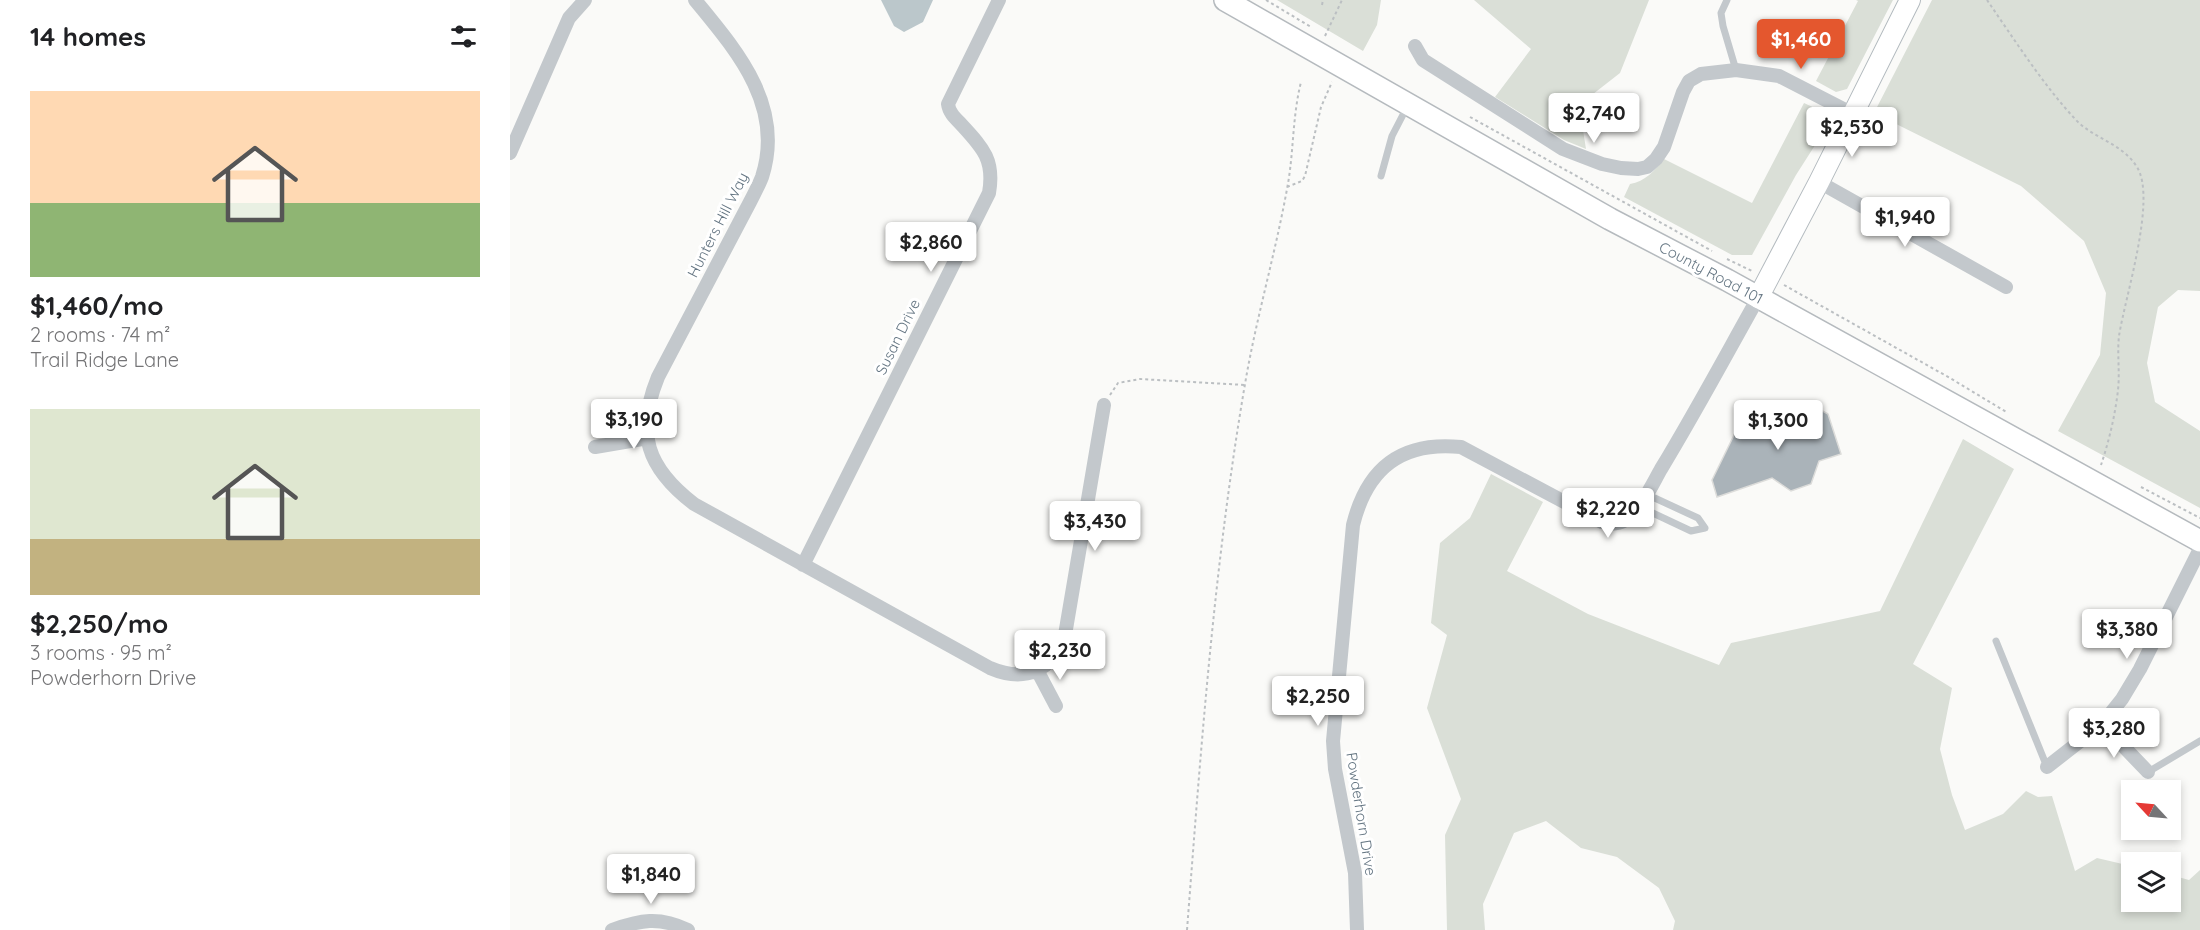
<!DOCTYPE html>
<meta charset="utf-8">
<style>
body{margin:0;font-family:Quicksand,sans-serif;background:#f6f6f6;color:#202124;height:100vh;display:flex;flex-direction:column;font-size:22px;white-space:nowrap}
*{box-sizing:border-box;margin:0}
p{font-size:20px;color:#757577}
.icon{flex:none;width:33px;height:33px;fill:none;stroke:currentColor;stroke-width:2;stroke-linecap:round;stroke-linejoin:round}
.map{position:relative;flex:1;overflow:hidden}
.panel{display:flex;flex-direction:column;background:#fff;width:510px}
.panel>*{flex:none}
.needle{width:39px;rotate:296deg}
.controls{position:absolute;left:1611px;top:780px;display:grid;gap:12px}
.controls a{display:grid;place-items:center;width:60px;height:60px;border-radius:0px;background:#fff;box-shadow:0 3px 9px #0003;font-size:30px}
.price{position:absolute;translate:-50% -51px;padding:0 14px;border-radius:6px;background:#fff;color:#222;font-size:20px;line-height:39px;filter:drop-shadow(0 2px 3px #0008)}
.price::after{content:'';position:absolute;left:50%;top:36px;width:18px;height:14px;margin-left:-9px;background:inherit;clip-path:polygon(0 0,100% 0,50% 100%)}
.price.active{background:#e4572e;color:#fff}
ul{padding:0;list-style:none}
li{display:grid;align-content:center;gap:12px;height:318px;padding:0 30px}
li span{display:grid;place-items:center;height:186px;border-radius:0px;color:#555}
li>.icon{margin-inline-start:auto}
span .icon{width:108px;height:108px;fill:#fffc;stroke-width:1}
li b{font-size:26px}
h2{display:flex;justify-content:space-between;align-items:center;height:72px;padding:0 30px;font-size:26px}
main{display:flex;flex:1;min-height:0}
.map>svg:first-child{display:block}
</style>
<main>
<section class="panel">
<h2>14 homes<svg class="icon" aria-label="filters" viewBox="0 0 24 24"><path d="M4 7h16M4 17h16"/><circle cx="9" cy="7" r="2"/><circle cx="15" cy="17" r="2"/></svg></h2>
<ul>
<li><span style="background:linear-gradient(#ffd9b3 60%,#8fb573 0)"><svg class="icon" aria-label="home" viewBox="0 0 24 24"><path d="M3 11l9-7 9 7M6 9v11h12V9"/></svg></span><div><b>$1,460/mo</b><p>2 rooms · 74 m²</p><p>Trail Ridge Lane</p></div></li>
<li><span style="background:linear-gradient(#dfe7d0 70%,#c2b280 0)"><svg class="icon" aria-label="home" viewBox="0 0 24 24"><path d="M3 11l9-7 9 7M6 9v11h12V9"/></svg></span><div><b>$2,250/mo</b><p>3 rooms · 95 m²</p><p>Powderhorn Drive</p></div></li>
</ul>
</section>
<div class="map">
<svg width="1690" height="930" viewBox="0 0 1690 930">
<rect width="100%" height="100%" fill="#fafaf8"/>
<!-- green -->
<path fill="#dadfd7" d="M767,0h104l-4,25 -14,26z
M964,0h175l-29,73 -41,32 7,44 -22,-9 -69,-43 36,-48z
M1346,0h37l-46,89 -11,3 -20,-11 42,-80z
M1422,0h268v291l-22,-1 -20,17 -11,56 8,39 45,29v77l-142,-77 42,-76 6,-62 -22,-52 -63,-55 -147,-73z
M1294,103l15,7 7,8v10l-30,47 -44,80h-20l-108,-58 6,-13c15,-2 25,-14 34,-25l88,44z
M1453,439l51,30 -101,195 39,24 -12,61 12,46 13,35 38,-16 23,-23 12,6 14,-1 23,75 22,-13 34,8 1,36h38l1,-27 18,5 11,-10v60h-527l2,-9 -16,-33 -42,-31 -36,-9 -35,-27 -32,12 -31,71 2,26h-38l-2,-95 16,-36 -34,-91 20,-73 -16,-12 9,-80 30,-25 21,-44 52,28 -36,69 81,43 131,51 12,-22 149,-32z"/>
<!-- water -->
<path fill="#bbc7cb" d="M371,0h52l-10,22 -19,10 -10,-6z"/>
<!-- building -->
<path fill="#aab3b9" stroke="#dcdcda" stroke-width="1.5" d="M1300,404l18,10 13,40 -22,7 -8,23 -20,7 -19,-13 -55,19 -5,-17 25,-51z"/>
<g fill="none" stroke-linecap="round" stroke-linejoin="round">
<!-- secondary casing -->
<g stroke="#b3babf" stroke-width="22">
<path id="secondary" d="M1248,298l61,-116 91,-182"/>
</g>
<!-- primary casing -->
<g stroke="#b5babe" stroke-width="24">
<path id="primary" d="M715,0l385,219 117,61 473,261"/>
</g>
<!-- path -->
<path stroke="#bbbfc2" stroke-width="2" stroke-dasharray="3 3" stroke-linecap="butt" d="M756,0l45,27
M1477,0c27,39 57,86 89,120 18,19 46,23 61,47 20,32 -12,130 -18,169 -2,18 1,36 -1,54 -3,26 -9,51 -17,75
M812,5l1,-5
M815,36l17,-36
M960,117l242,134
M777,187l15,-6 3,-5 16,-69 11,-25
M1217,259l27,13
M1274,285l166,93 58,35
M600,395l8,-12 22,-4 105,6
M1631,487l59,31
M677,930c14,-182 27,-365 58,-546 11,-65 30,-129 42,-195 7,-36 5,-71 14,-107"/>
<!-- lane -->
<path stroke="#c3c8cc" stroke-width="7" d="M1217,0l-6,13 2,13 13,44
M871,176l11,-40 15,-29
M1128,506l53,25 14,-3 -7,-10 -52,-24
M1486,641l51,126
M1638,772l52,-31"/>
<!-- street -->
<path stroke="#c3c8cc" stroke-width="14" d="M185,0c42,51 90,106 67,177 -3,8 -8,17 -12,25l-92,175c-23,56 -11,91 36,127l296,164c35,15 63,3 75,-33l39,-230
M905,46l8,14 140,89 39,15 19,4 17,1 9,-2 9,-8 8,-12 19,-55 6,-11 12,-7 35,-4 43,6 74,38
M0,153l59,-135 16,-18
M1309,182l187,105
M85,447l53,-9
M293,565l186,-372c6,-34 -7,-46 -29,-70 -6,-6 -11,-11 -12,-19l51,-104
M527,670l19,36
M1592,724l46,48
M1537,767l55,-43 20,-25 18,-30 60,-120
M102,930c28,-10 47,-14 76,0
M847,930l-2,-57 -20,-104 -2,-28 20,-216c14,-57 49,-84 108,-78l141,75c10,2 18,3 26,-4 13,-9 25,-35 33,-49 34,-56 65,-114 97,-171"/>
<!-- secondary -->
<use href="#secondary" stroke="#fff" stroke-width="20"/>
<!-- primary -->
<use href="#primary" stroke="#fff" stroke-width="21"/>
</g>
<g text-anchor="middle" stroke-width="6" stroke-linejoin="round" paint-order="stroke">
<!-- street labels -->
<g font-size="15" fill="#657683" stroke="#fff">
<text transform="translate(208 225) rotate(-63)" y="5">Hunters Hill Way</text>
<text transform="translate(1201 273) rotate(28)" y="5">County Road 101</text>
<text transform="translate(388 337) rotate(-64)" y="5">Susan Drive</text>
<text transform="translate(851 814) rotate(81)" y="5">Powderhorn Drive</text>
</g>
</g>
</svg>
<div class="controls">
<a><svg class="needle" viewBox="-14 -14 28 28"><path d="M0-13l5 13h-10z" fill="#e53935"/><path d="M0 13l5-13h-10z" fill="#757577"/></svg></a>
<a><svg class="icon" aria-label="layers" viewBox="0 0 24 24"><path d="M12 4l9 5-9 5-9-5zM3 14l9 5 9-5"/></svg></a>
</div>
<b class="price active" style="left:1291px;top:70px">$1,460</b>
<b class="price" style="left:1084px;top:144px">$2,740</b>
<b class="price" style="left:1342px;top:158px">$2,530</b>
<b class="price" style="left:1395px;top:248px">$1,940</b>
<b class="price" style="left:421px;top:273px">$2,860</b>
<b class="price" style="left:124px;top:450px">$3,190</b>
<b class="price" style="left:1268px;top:451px">$1,300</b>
<b class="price" style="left:1098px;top:539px">$2,220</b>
<b class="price" style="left:585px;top:552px">$3,430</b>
<b class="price" style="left:1617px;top:660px">$3,380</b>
<b class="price" style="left:550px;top:681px">$2,230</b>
<b class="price" style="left:808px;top:727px">$2,250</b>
<b class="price" style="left:1604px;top:759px">$3,280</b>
<b class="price" style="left:141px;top:905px">$1,840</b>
</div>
</main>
